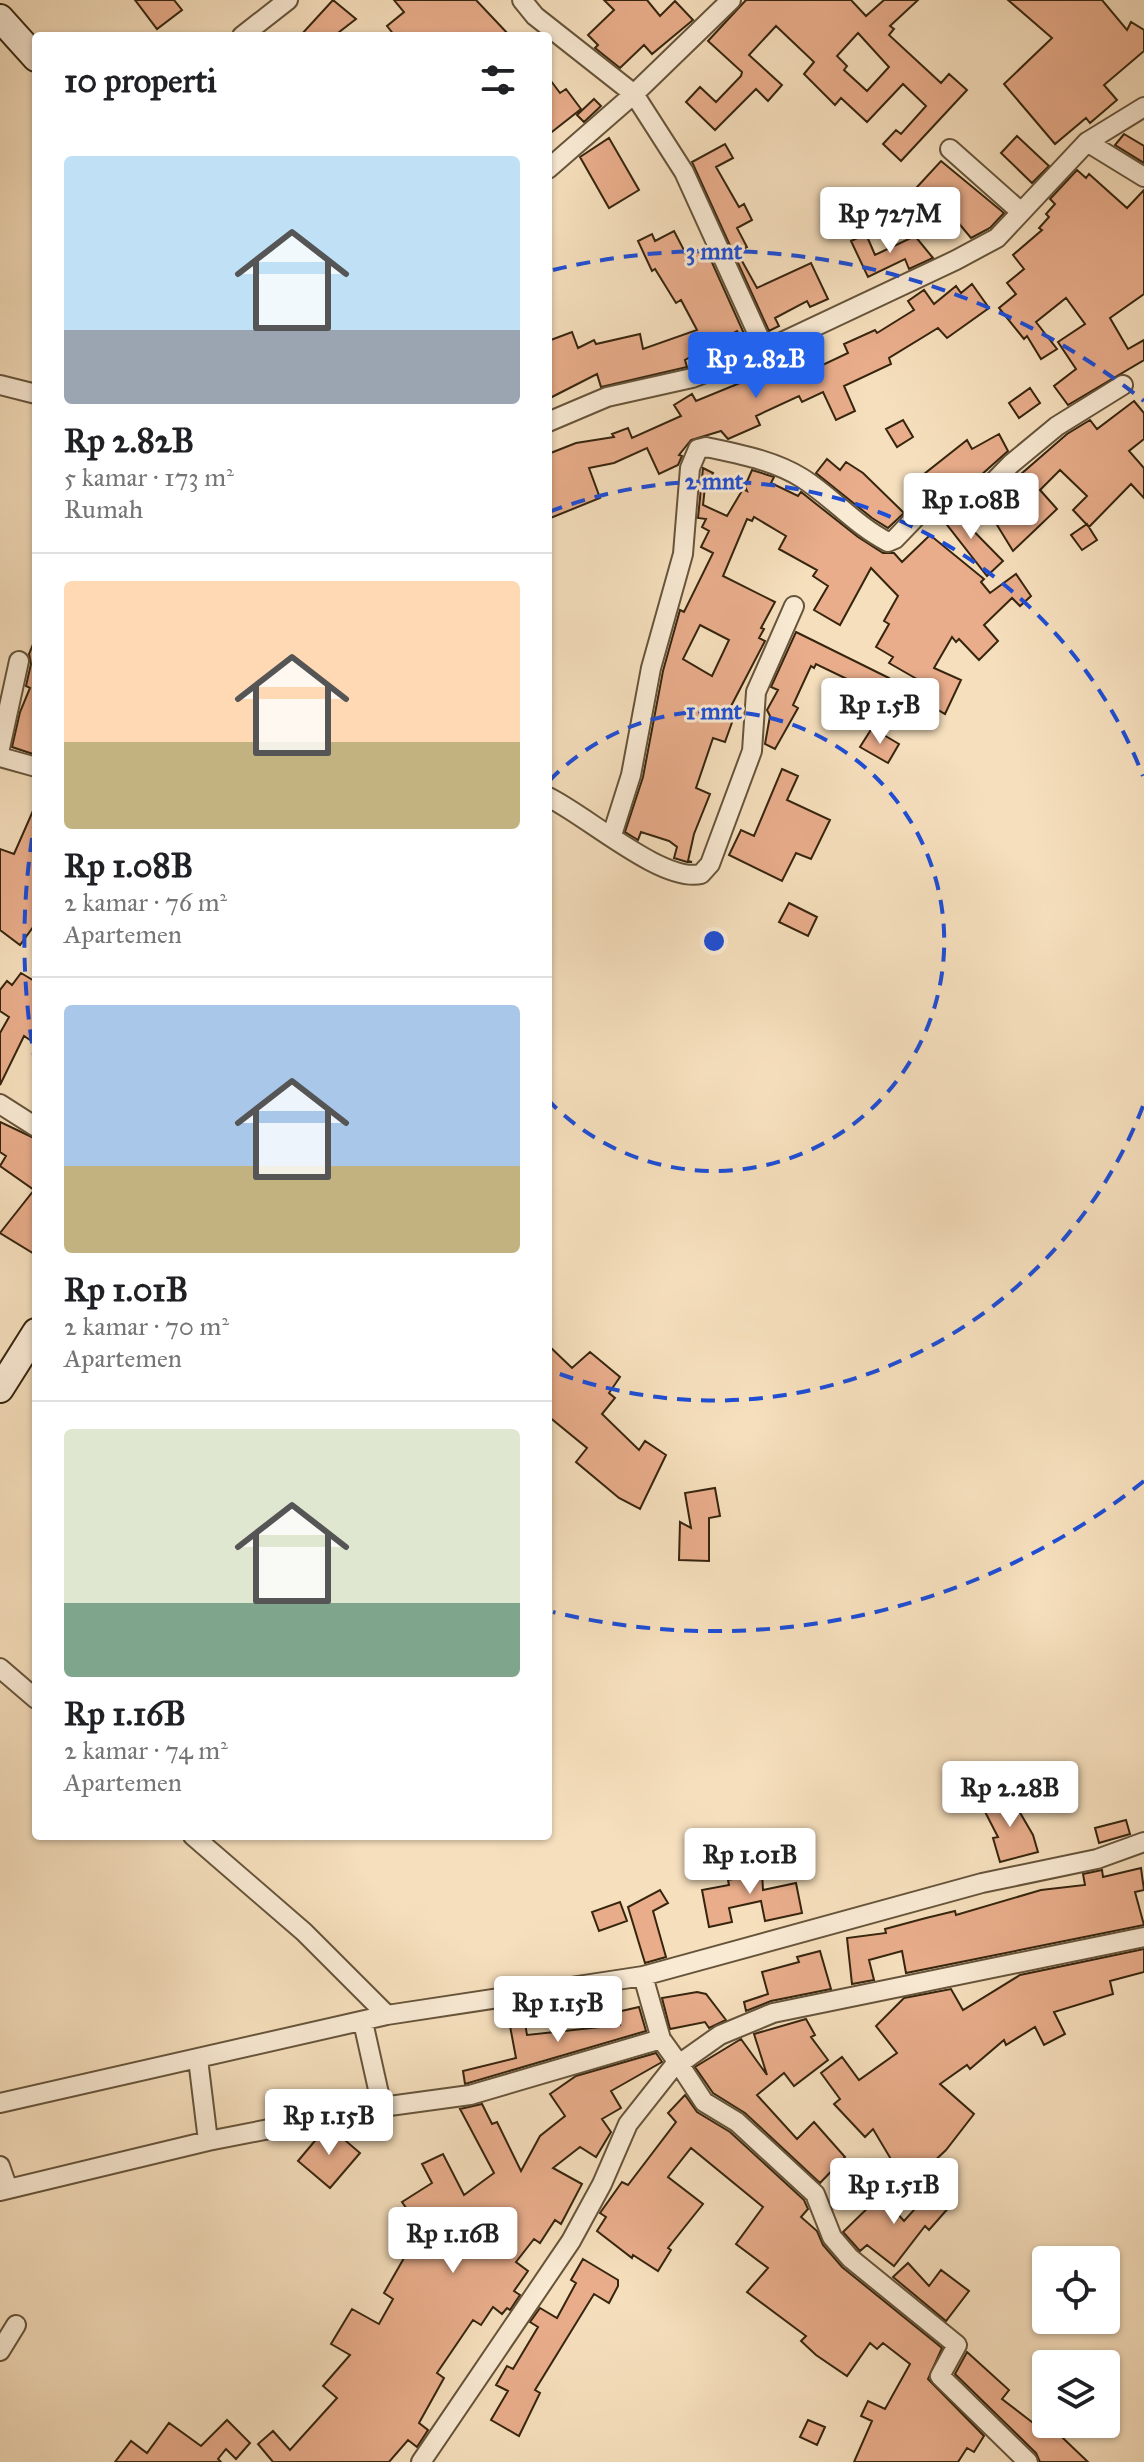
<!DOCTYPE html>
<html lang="id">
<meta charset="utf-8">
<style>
body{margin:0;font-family:"IM FELL Great Primer",serif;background:#f6f6f6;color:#202124;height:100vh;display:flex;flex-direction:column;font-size:30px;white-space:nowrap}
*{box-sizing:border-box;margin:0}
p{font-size:26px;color:#757577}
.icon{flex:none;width:44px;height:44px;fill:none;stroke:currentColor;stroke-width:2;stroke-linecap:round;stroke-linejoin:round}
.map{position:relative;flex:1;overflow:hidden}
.sheet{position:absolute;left:32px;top:32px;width:520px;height:1808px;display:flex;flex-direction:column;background:#fff;border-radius:8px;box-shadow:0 2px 6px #0004}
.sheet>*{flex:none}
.buttons{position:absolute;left:1032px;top:2246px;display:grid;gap:16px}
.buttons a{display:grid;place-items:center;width:88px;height:88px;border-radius:8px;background:#fff;box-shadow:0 2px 6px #0004;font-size:40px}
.price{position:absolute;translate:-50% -68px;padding:0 18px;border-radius:8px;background:#fff;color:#222;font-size:26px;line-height:52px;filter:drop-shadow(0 2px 4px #0008)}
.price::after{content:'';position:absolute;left:50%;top:48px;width:24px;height:18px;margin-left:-12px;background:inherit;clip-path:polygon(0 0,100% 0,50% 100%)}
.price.active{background:#2563eb;color:#fff}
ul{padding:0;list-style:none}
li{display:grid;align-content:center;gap:16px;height:424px;padding:0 32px}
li+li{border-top:2px solid #e0e0e0}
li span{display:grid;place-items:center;height:248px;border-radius:8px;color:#555}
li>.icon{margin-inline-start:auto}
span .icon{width:144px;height:144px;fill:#fffc;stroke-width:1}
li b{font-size:34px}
h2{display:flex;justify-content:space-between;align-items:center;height:96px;padding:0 32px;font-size:34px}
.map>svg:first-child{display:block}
</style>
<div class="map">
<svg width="1144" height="2462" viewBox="0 0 1144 2462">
<rect width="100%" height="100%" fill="#f6dfbd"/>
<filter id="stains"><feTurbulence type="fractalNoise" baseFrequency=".0025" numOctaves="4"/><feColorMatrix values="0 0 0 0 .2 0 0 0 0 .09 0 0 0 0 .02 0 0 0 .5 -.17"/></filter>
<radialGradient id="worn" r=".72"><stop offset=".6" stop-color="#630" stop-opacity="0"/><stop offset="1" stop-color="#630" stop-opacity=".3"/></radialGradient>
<!-- building -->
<path fill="#e9ad8b" stroke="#36250e" stroke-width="2" fill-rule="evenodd" d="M135,0h39l8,10 -25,19z
M333,0l23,19 -22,17h-34z
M394,0h82l34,36h-115l-8,-10 17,-14z
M604,0h43l13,16 15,-15 18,19 -41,34 -8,-9 -24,23 -25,-20 3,-3 -10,-10 26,-25z
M746,0h105l15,16 18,-16h34l-28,26 4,3 -5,6 52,48 8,-9 18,16 -66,71 -18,-17 13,-14 5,4 25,-28 -23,-22 -36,38 -26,-24 -6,7 -31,-31 10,-12 -38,-36 -27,29 33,30 -14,16 -12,-12 -41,41 -29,-28 14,-15 16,15 25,-26 1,-4 -34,-31zM858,33l31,34 -22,24 -23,-21 3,-4 -10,-10z
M1008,0h94l25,30 4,-8 13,8v21l-40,34 13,15 -27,23 -4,-5 -31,26 -51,-60 48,-46z
M548,77l12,16 6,-4 15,20 -33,26z
M594,99l7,7 -17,16 -7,-7z
M1124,134l20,12v17l-29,-18z
M1017,136l32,30 -17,17 -31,-30z
M609,138l30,52 -30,18 -29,-51z
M725,144l8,14 -17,9 23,40 5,-3 8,16 -15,8 10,19 -10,5 20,36 54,-25 17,36 -18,8 -3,-6 -32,17 4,8 -10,5 -77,-169z
M941,161l63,52 -14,15 -19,10 -30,-36 -17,13 -18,-16z
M1077,170l9,8 3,-4 38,34 17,-18v104l-34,24 18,31 16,-9v20l-76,45 -14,-19 22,-17 -18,-27 27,-18 -19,-26 -30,24 21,27 -16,10 -14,-23 -3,3 -25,-31 17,-14 -9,-11 17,-14 -11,-14 29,-25 -3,-2 10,-11 -3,-3 9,-10 -5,-5z
M674,231l13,25 18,-9 41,91 -4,2 -5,-9 -52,29 2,7 -86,20 -4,-13 -49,25v-58l24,-9 6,16 16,-8 2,4 44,-10 3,15 54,-19 -16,-30 -5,3 -21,-34 -3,2 -14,-30 14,-7 3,7z
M866,234l9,21 40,-19 18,22 -24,11 -4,-10 -37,18 -17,-36z
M972,284l17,24 -42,30 -9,-10 -49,30 2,6 -47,22 11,25 -19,9 -13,-28 -21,10 -3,-6 -43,20 4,9 -32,14 -7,-8 -30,9 -12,15 3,1 -4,9 -19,9 -12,-26 -33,15 -25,5 11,30 -52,21v-65l28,-11 38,-6 -2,-3 16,-6 4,10 49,-22 -7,-11 18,-11 4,7 83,-34 4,8 22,-10 3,7 40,-19 -4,-9 31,-14 2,3 37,-23 -6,-9 16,-11 10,14 22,-18 5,7z
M1030,388l10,15 -21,15 -10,-15z
M1134,401l10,12v26l-15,12 15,17v30l-13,-14 -42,43 -16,-17 14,-14 -27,-26 -20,20 17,19 -44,42 -24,-39 21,-21 -4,-4 61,-53 23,-14 7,9z
M903,420l10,17 -16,10 -11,-18z
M999,434l9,17 -37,33 -14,-6h-18l-17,15 -8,-11 53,-42 5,9z
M827,459l13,11 6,-8 17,11 41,40 -16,15 -16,-10 -56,-45z
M703,468l10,5 -8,14 -2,18 24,11 16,-27 4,2 -2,-5 7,-16 22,7 -3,6 27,13 3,-4 57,45 25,16h11l8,9 28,-27 54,44 -3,3 9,11 26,-19 15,22 -11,10 -8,-8 -28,27 14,16 -19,19 -20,-21 -3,3 -4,-5 -18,31 27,12 -16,34 -7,-4 -9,17 -19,-11 19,-30 -40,-23 4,-6 -17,-10 13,-23 -5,-3 14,-25 -27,-28 -31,57 -26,-15 14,-24 -15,-10 4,-6 -38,-21 7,-13 -32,-19 -2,4 -5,-2 -24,57 52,26 -14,26 3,1 -5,9 6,3 -37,71 7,2 -10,28 -12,-4 -17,50 14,6 -16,40 -6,27 4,1h-5l-13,-4 3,-11 -8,-6 -28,-9 -3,8 -13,-8 18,-55 20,-106 17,-61 4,2 29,-59 -12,-6 8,-16 -7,-4 4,-8 -8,-1zM700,625l29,15 -17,36 -29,-17z
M946,503l57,58 -16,15 -50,-64z
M1087,524l10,16 -15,10 -11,-15z
M796,632l93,46 -19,36 -32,-18 9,-17 -31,-15 -2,4 -3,-2 -18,39 5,3 -23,41 -10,-5 5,-28 -3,-6 11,-20 -7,-3z
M36,637v118l-24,-8 8,-35 10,-24 -4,-2 5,-22 -2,-10z
M872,728l27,16 -11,19 -28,-16z
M782,769l16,7 -11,24 43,20 -19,39 -15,-6 -14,28 -53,-26 12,-25 13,6z
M36,804v119l-16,22 -20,-15v-81l14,5z
M789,903l28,14 -9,19 -29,-14z
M21,973l15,9v62l-12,-8 -24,49v-52l9,-16 -9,-6v-21l7,-9 5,4z
M0,1122l36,17v116l-36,-22 34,-43 -34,-24 6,-10 -6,-4z
M548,1345l24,23 18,-16 30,25 -11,16 6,5 -13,16 37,36 6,-9 21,14 -26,54 -21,-11 -43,-36 11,-14 -39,-32z
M715,1488l5,28 -11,2v43l-30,-1 1,-38 11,6 -6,-35z
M1008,1792l25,43 5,17 -38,10 -7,-24 5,-1 -16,-31z
M1126,1820l4,14 -31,9 -4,-15z
M754,1855l2,18h6l1,17 33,-7 6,30 -37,8 -4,-20 -32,7 3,14 -23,5 -7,-37 27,-5 -1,-5 10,-2 -2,-21z
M1141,1868l3,22 -9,2 9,33 -238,48 -4,-22 -33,9 5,20 -22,4 -5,-46 39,-5 -1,-4 41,-11 29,-7 1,4 85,-25 44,-5 -2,-11 19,-4 1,7z
M660,1890l8,13 -15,8 13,46 -21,6 -17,-56z
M620,1902l7,19 -28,10 -7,-19z
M1144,1949v23l-34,9 3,13 -59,18 11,22 -21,11 -9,-18 -29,18 -2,-5 -34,29 -3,-4 -27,19 34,30 -28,36 -36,34 -12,-13 -25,-42 -8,8 -31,-33 6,-5 -19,-26 21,-16 17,23 38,-27 -21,-27 28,-28 47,-9 12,21 57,-35z
M820,1951l11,38 -60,12 -25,10 -2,-9 24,-8 -6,-22 37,-10 -2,-5z
M697,1992l9,2 20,26 -17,8 -4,-6 -35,7 -8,-31z
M639,2007l7,24 -181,53 -2,-13 53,-13 -6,-32 15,-3 2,12 93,-10 -3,-13z
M806,2019l9,16 -4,2 17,23 -34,26 -10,-13 -27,22 40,44 17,-17 31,35 -25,26 -75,-70 -32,-20 -18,-26 46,-28 26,36 -13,-41z
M656,2053l6,9 -51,29 10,17 -19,11 9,13 -15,25 -16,-10 -27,21 29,16 -21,40 -6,-4 -15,23 -6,-4 -18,23 12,9 -14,20 6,4 -10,15 -3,-2 -5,6 -9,-7 -12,18 -8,-5 -36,53 7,5 -25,45 9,7 -11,17 -9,-7 -19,22h-116l-15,-18 15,-13 17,19 47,-52 -14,-12 27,-31 -19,-11 21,-35 27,15 14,-25 -9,-6 24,-42 -17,-22 20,-14 -9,-13 30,-19 -10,-19 21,-10 21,41 30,-22 -34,-64 22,-5 10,20 5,-2 24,49 19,-35 25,-20 -15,-22 26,-18z
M685,2095l12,17 33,20 74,68 4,9 -7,8 16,14 6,14 19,22 100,81 -14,31 56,57 -10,16 -7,-4 -9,14h-104l18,-41 -11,-5 7,-15 17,8 25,-45 -27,-21 -6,6 -7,-6 -23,33 -31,-21 -15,-14 5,-5 -59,-44 21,-24 -32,-24 27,-37 -72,-59 -23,29 35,27 -35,44 3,2 -13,21 -25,-16 -1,3 -35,-27 9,-14 -6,-4 22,-31 6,3 48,-63 -8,-9z
M332,2129l28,24 -30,35 -32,-27 26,-31z
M933,2189l18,16 -22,25 -4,-4 -31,40 -27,-21 -7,6 -17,-19 38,-37 23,26z
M583,2259l35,21v6l-9,17 -15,-9 -59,96 5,3 -21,43 -28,-16 17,-29 -12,-6 11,-19 6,3 25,-42 -8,-5 10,-14 17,10 19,-35 -5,-3z
M908,2263l21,23 12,-16 28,21 -23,30 -53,-44z
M967,2352l42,38 -7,9 35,27 6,-7 45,43h-48l-4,-9 -81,-79z
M227,2420l23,23 -14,16 -10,-10 -8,10 3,3h-106l16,-21 16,12 22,-30 32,23z
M808,2420l17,7 -8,18 -17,-8z"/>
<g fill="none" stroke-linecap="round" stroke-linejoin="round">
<!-- minor casing -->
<g stroke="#66543a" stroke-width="22">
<path id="minor" d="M522,0l13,16 99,78 50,78 81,178
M242,36l46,-36
M1087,142l57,35
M950,149l71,63
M548,169l86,-75 97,-94
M0,385l36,9
M548,422l59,-25 85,-19 73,-28 191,-90 41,-22 90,-96 57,-35
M0,748l19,-87
M0,757l36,10
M548,797c38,18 114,86 153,77l9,-10 42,-113 4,-59 38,-86
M612,835l19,-60 20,-107 32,-114 7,-86 8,-19 8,-2c32,7 67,13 96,31 30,19 53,47 86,64l7,-3 48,-50 12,1 20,11 36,-37 46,-38 66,-41
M0,1104l36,23
M0,1668l36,31
M193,1836l111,96 83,83
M643,1976l18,63
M363,2022l19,85
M198,2059l10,82
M679,2064l25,38 33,20 78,72 17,43 18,21 107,87 -17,31 88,86
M0,2103l387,-88 256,-39 339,-93 115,-24 47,-17
M0,2166l8,23
M0,2191l208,-50 174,-34 88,-12 191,-56 18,25 41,-29 53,-22 371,-76
M0,2351l16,-26
M421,2462l150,-221 31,-57 26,-60 49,-62"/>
</g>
<!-- secondary casing -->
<g stroke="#36250e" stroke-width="30">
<path id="secondary" d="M0,18l36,40
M0,1389l36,-57"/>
</g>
<!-- minor -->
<use href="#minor" stroke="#f9ead4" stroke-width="18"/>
<!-- secondary -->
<use href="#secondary" stroke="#f9ead4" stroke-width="26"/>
</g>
<!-- distance rings -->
<g fill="none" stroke="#1d4ed8" stroke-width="4" stroke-dasharray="14 10">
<path d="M549 781A230 230 0 1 1 549 1101"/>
<path d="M1143 1106A460 460 0 0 1 549 1370M549 512A460 460 0 0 1 1143 776"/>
<path d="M1144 1481A690 690 0 0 1 553 1612M36 1067A690 690 0 0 1 36 815M553 270A690 690 0 0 1 1144 401"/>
</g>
<circle cx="714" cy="941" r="12" fill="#1d4ed8" stroke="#f9ead4" stroke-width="4"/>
<g font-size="24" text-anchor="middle" font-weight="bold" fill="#1d4ed8" stroke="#f9ead4" stroke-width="6" stroke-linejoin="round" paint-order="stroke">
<text x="714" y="259">3 mnt</text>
<text x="714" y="489">2 mnt</text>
<text x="714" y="719">1 mnt</text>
</g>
<rect width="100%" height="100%" filter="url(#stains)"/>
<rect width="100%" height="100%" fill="url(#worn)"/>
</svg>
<div class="buttons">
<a><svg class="icon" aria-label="locate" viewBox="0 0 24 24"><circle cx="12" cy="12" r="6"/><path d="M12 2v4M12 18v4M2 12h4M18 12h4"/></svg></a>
<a><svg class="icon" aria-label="layers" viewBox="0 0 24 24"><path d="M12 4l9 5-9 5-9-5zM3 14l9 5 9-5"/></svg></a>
</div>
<b class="price" style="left:890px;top:255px">Rp 727M</b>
<b class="price active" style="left:756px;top:400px">Rp 2.82B</b>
<b class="price" style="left:971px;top:541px">Rp 1.08B</b>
<b class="price" style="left:880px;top:746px">Rp 1.5B</b>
<b class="price" style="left:1010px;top:1829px">Rp 2.28B</b>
<b class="price" style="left:750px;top:1896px">Rp 1.01B</b>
<b class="price" style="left:558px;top:2044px">Rp 1.15B</b>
<b class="price" style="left:329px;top:2157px">Rp 1.15B</b>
<b class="price" style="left:894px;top:2226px">Rp 1.51B</b>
<b class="price" style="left:453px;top:2275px">Rp 1.16B</b>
<section class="sheet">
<h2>10 properti<svg class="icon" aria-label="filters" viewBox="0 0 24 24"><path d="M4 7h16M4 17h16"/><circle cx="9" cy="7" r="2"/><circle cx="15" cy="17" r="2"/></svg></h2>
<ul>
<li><span style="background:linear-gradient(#bfe0f5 70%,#9aa5b1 0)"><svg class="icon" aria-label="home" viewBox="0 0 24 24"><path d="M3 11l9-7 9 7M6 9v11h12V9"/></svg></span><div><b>Rp 2.82B</b><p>5 kamar · 173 m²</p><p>Rumah</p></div></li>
<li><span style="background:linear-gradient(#ffd9b3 65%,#c2b280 0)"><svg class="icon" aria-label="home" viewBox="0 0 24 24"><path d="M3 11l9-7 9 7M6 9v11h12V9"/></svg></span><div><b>Rp 1.08B</b><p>2 kamar · 76 m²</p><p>Apartemen</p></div></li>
<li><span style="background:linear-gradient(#a9c7e8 65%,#c2b280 0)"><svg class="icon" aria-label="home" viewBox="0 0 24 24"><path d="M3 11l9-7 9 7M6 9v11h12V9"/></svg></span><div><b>Rp 1.01B</b><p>2 kamar · 70 m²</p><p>Apartemen</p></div></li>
<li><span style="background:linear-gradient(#dfe7d0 70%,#7fa58c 0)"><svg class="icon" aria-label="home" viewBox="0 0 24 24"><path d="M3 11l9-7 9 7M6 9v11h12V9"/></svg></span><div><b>Rp 1.16B</b><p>2 kamar · 74 m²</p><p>Apartemen</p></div></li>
</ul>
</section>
</div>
